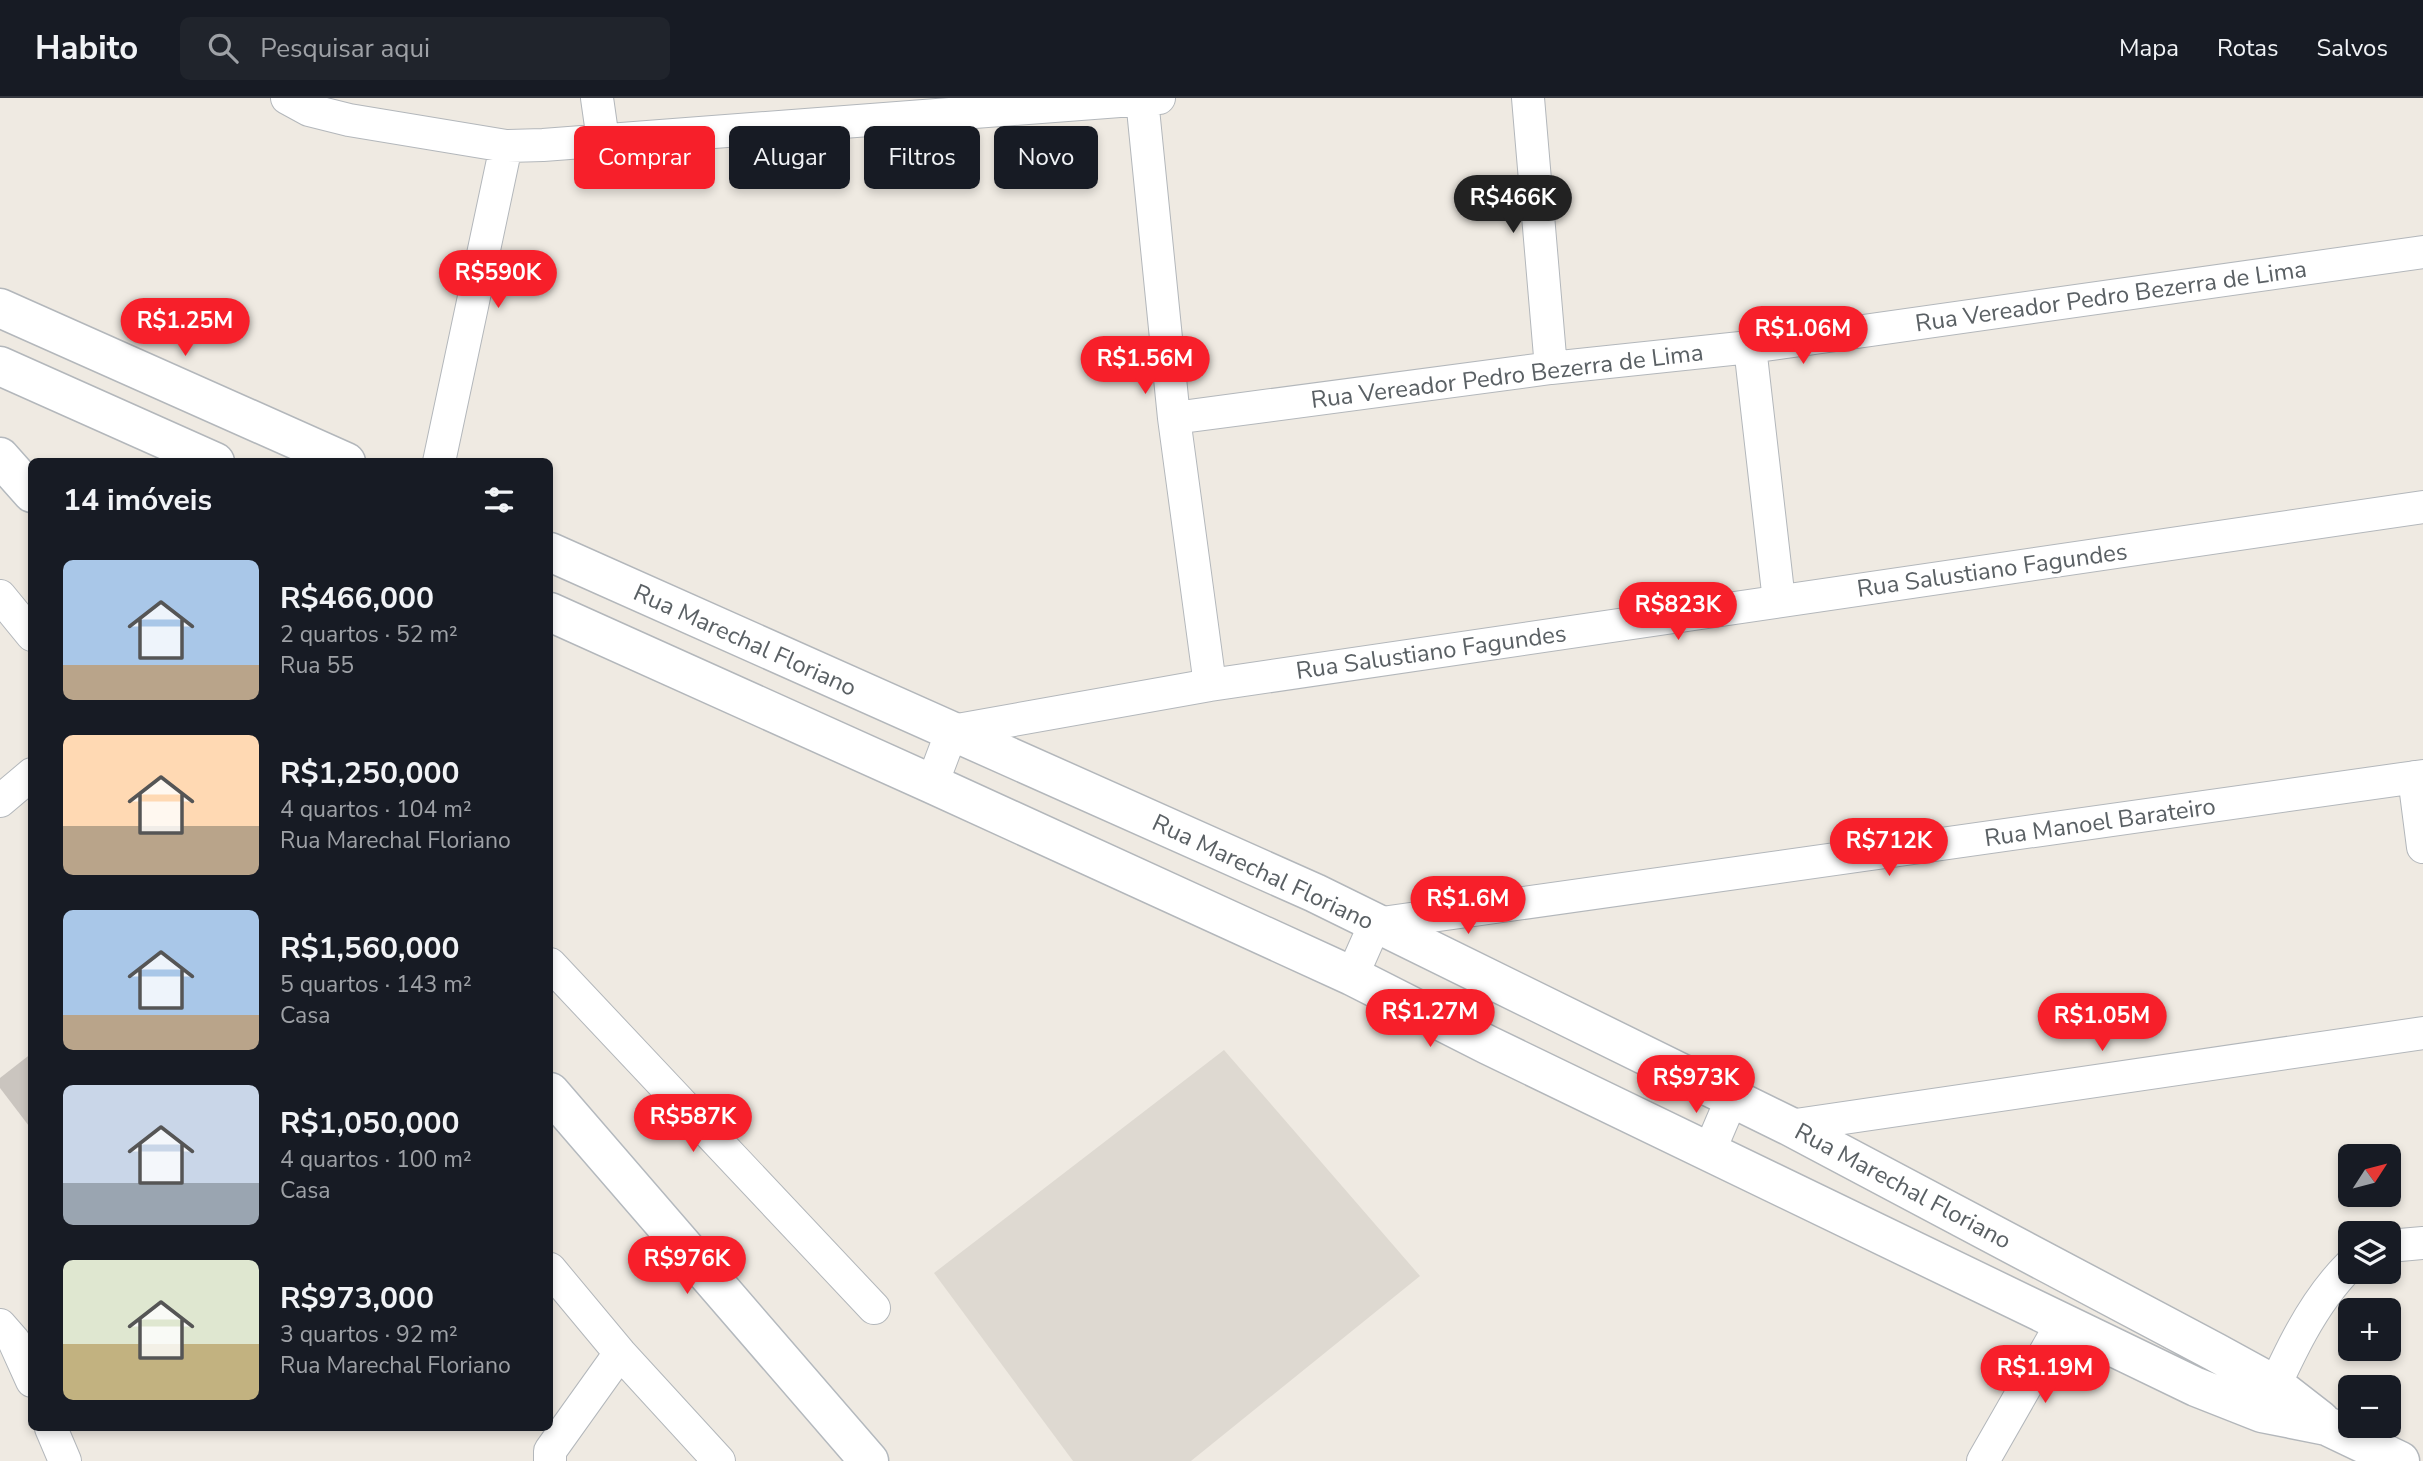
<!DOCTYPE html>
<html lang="pt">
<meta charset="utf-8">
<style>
body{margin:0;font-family:"Nunito Sans",sans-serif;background:#20242c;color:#f1f3f6;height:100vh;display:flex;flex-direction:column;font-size:26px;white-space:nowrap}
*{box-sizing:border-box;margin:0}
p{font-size:23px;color:#9ea1a6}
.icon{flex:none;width:38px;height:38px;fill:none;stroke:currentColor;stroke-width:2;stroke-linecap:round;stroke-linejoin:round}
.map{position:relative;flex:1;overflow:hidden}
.details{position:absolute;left:28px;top:360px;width:525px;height:973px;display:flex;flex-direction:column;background:#171b24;border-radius:10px;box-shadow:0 4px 10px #0003}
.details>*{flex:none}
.guide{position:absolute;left:574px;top:28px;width:665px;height:63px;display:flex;gap:14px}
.needle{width:46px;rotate:54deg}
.tools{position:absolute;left:2338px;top:1046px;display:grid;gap:14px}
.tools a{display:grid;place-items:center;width:63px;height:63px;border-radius:10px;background:#171b24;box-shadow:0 4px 10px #0003;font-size:35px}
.price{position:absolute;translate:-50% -60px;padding:0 16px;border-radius:24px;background:#f71f2a;color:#fff;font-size:23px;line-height:46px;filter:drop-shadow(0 2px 4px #0008)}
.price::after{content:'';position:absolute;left:50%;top:42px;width:21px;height:16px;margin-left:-10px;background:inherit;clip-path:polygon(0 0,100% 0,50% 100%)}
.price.current{background:#222;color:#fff}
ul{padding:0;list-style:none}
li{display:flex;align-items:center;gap:21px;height:175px;padding:0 35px}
li span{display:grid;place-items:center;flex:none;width:196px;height:140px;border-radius:10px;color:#555}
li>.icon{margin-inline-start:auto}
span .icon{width:84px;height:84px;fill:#fffc;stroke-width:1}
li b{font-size:30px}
h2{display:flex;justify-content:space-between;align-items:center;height:84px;padding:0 35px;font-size:30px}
.chip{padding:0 24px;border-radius:10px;background:#171b24;box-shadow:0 4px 10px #0003;font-size:24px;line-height:63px}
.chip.current{background:#f71f2a;color:#fff}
header{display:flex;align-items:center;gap:42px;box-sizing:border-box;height:98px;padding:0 35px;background:#171b24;border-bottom:2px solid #363941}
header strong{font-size:33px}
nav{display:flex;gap:38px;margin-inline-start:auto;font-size:24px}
.search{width:490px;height:63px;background:#20242c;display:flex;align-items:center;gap:18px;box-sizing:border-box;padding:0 24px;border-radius:10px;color:#9ea1a6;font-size:26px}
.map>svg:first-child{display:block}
</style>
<header>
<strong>Habito</strong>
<div class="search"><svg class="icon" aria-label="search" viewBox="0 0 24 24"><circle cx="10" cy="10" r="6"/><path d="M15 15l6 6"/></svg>Pesquisar aqui</div>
<nav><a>Mapa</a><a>Rotas</a><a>Salvos</a></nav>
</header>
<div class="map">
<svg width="2423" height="1363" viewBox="0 0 2423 1363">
<rect width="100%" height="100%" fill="#efeae2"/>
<!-- education -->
<path fill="#ded9d1" d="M1224,952l196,226 -229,185h-118l-139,-188z"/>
<!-- building -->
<path fill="#cac5bf" d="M32,955v77l-32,-42v-10z"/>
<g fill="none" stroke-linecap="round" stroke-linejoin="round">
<!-- minor casing -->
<g stroke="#b3b7bb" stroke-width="34">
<path id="minor" d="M287,0l22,12 40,10 157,26 37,-1 616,-47
M597,0l6,42
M1528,0l23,270
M1142,1l32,319 36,267
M1750,249l29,254
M1174,320l377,-50 199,-21 673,-95
M439,364l67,-316
M0,498l32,39
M2414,679l9,70
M932,686l20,-53 258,-46 1213,-178
M0,703l32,-27
M550,866l324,344
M1352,878l23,-52 1048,-148
M1789,1028l634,-93
M1709,1054l23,-54
M2389,1148l34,-3
M550,1171l70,84 99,108
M0,1227l14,16 18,40
M2265,1309c22,-49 46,-103 85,-142
M51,1330l14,33
M550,1363v-10l70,-98
M1983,1363l79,-138"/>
</g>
<!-- tertiary casing -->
<g stroke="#b3b7bb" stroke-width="41">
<path id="tertiary" d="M0,210l346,154
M0,268l215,96
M550,454l765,341 474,233 426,226 60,33 45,35
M550,514l382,172 420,192 136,69 708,342 66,26 65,13 73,35"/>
</g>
<!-- secondary casing -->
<g stroke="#b4b9be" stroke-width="41">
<path id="secondary" d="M0,359l32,36
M550,994l319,369"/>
</g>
<!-- minor -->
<use href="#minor" stroke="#fff" stroke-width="32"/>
<!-- tertiary -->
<use href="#tertiary" stroke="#fff" stroke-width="38"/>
<!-- secondary -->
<use href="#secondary" stroke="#fff" stroke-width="38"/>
</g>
<g text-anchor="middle" stroke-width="7" stroke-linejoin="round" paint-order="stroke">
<!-- street labels -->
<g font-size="24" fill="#5a6064" stroke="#fff">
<text transform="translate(2111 198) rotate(-8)" y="8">Rua Vereador Pedro Bezerra de Lima</text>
<text transform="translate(1507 278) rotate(-7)" y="8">Rua Vereador Pedro Bezerra de Lima</text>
<text transform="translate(1992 472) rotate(-8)" y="8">Rua Salustiano Fagundes</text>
<text transform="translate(745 542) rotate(24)" y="8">Rua Marechal Floriano</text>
<text transform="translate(1431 554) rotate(-8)" y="8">Rua Salustiano Fagundes</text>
<text transform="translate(2100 724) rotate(-8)" y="8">Rua Manoel Barateiro</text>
<text transform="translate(1263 774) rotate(25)" y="8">Rua Marechal Floriano</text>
<text transform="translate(1903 1088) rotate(28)" y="8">Rua Marechal Floriano</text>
</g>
</g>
</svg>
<div class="tools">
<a><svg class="needle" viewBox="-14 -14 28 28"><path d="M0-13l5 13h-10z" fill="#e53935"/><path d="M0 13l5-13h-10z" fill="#9ea1a6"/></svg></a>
<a><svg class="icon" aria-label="layers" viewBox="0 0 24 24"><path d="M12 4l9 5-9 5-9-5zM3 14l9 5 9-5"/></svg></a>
<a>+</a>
<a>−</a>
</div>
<b class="price current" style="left:1513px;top:137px">R$466K</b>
<b class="price" style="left:498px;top:212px">R$590K</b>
<b class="price" style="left:185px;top:260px">R$1.25M</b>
<b class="price" style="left:1803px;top:268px">R$1.06M</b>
<b class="price" style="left:1145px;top:298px">R$1.56M</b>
<b class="price" style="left:1678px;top:544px">R$823K</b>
<b class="price" style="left:1889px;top:780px">R$712K</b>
<b class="price" style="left:1468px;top:838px">R$1.6M</b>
<b class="price" style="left:1430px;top:951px">R$1.27M</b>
<b class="price" style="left:2102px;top:955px">R$1.05M</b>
<b class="price" style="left:1696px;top:1017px">R$973K</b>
<b class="price" style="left:693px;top:1056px">R$587K</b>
<b class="price" style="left:687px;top:1198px">R$976K</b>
<b class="price" style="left:2045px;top:1307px">R$1.19M</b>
<div class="guide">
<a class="chip current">Comprar</a>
<a class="chip">Alugar</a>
<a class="chip">Filtros</a>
<a class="chip">Novo</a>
</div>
<section class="details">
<h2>14 imóveis<svg class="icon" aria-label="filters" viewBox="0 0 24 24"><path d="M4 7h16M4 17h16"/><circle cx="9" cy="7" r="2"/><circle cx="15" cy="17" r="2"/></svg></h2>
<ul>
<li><span style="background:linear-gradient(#a9c7e8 75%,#b9a48a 0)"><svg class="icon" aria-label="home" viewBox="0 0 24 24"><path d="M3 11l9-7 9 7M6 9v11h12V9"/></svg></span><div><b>R$466,000</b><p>2 quartos · 52 m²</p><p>Rua 55</p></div></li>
<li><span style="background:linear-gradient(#ffd9b3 65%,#b9a48a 0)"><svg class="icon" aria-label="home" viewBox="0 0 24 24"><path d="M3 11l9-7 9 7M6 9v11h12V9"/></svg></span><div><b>R$1,250,000</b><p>4 quartos · 104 m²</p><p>Rua Marechal Floriano</p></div></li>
<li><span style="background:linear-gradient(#a9c7e8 75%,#b9a48a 0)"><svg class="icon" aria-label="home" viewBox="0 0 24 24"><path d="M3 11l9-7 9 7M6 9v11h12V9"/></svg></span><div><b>R$1,560,000</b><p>5 quartos · 143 m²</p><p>Casa</p></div></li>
<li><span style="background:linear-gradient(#c9d6e8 70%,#9aa5b1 0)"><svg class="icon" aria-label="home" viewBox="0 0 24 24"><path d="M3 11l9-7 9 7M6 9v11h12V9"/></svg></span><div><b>R$1,050,000</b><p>4 quartos · 100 m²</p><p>Casa</p></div></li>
<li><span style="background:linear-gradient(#dfe7d0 60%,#c2b280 0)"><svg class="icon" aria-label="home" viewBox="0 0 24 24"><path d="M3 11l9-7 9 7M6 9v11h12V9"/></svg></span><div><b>R$973,000</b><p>3 quartos · 92 m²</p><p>Rua Marechal Floriano</p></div></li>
</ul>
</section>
</div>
